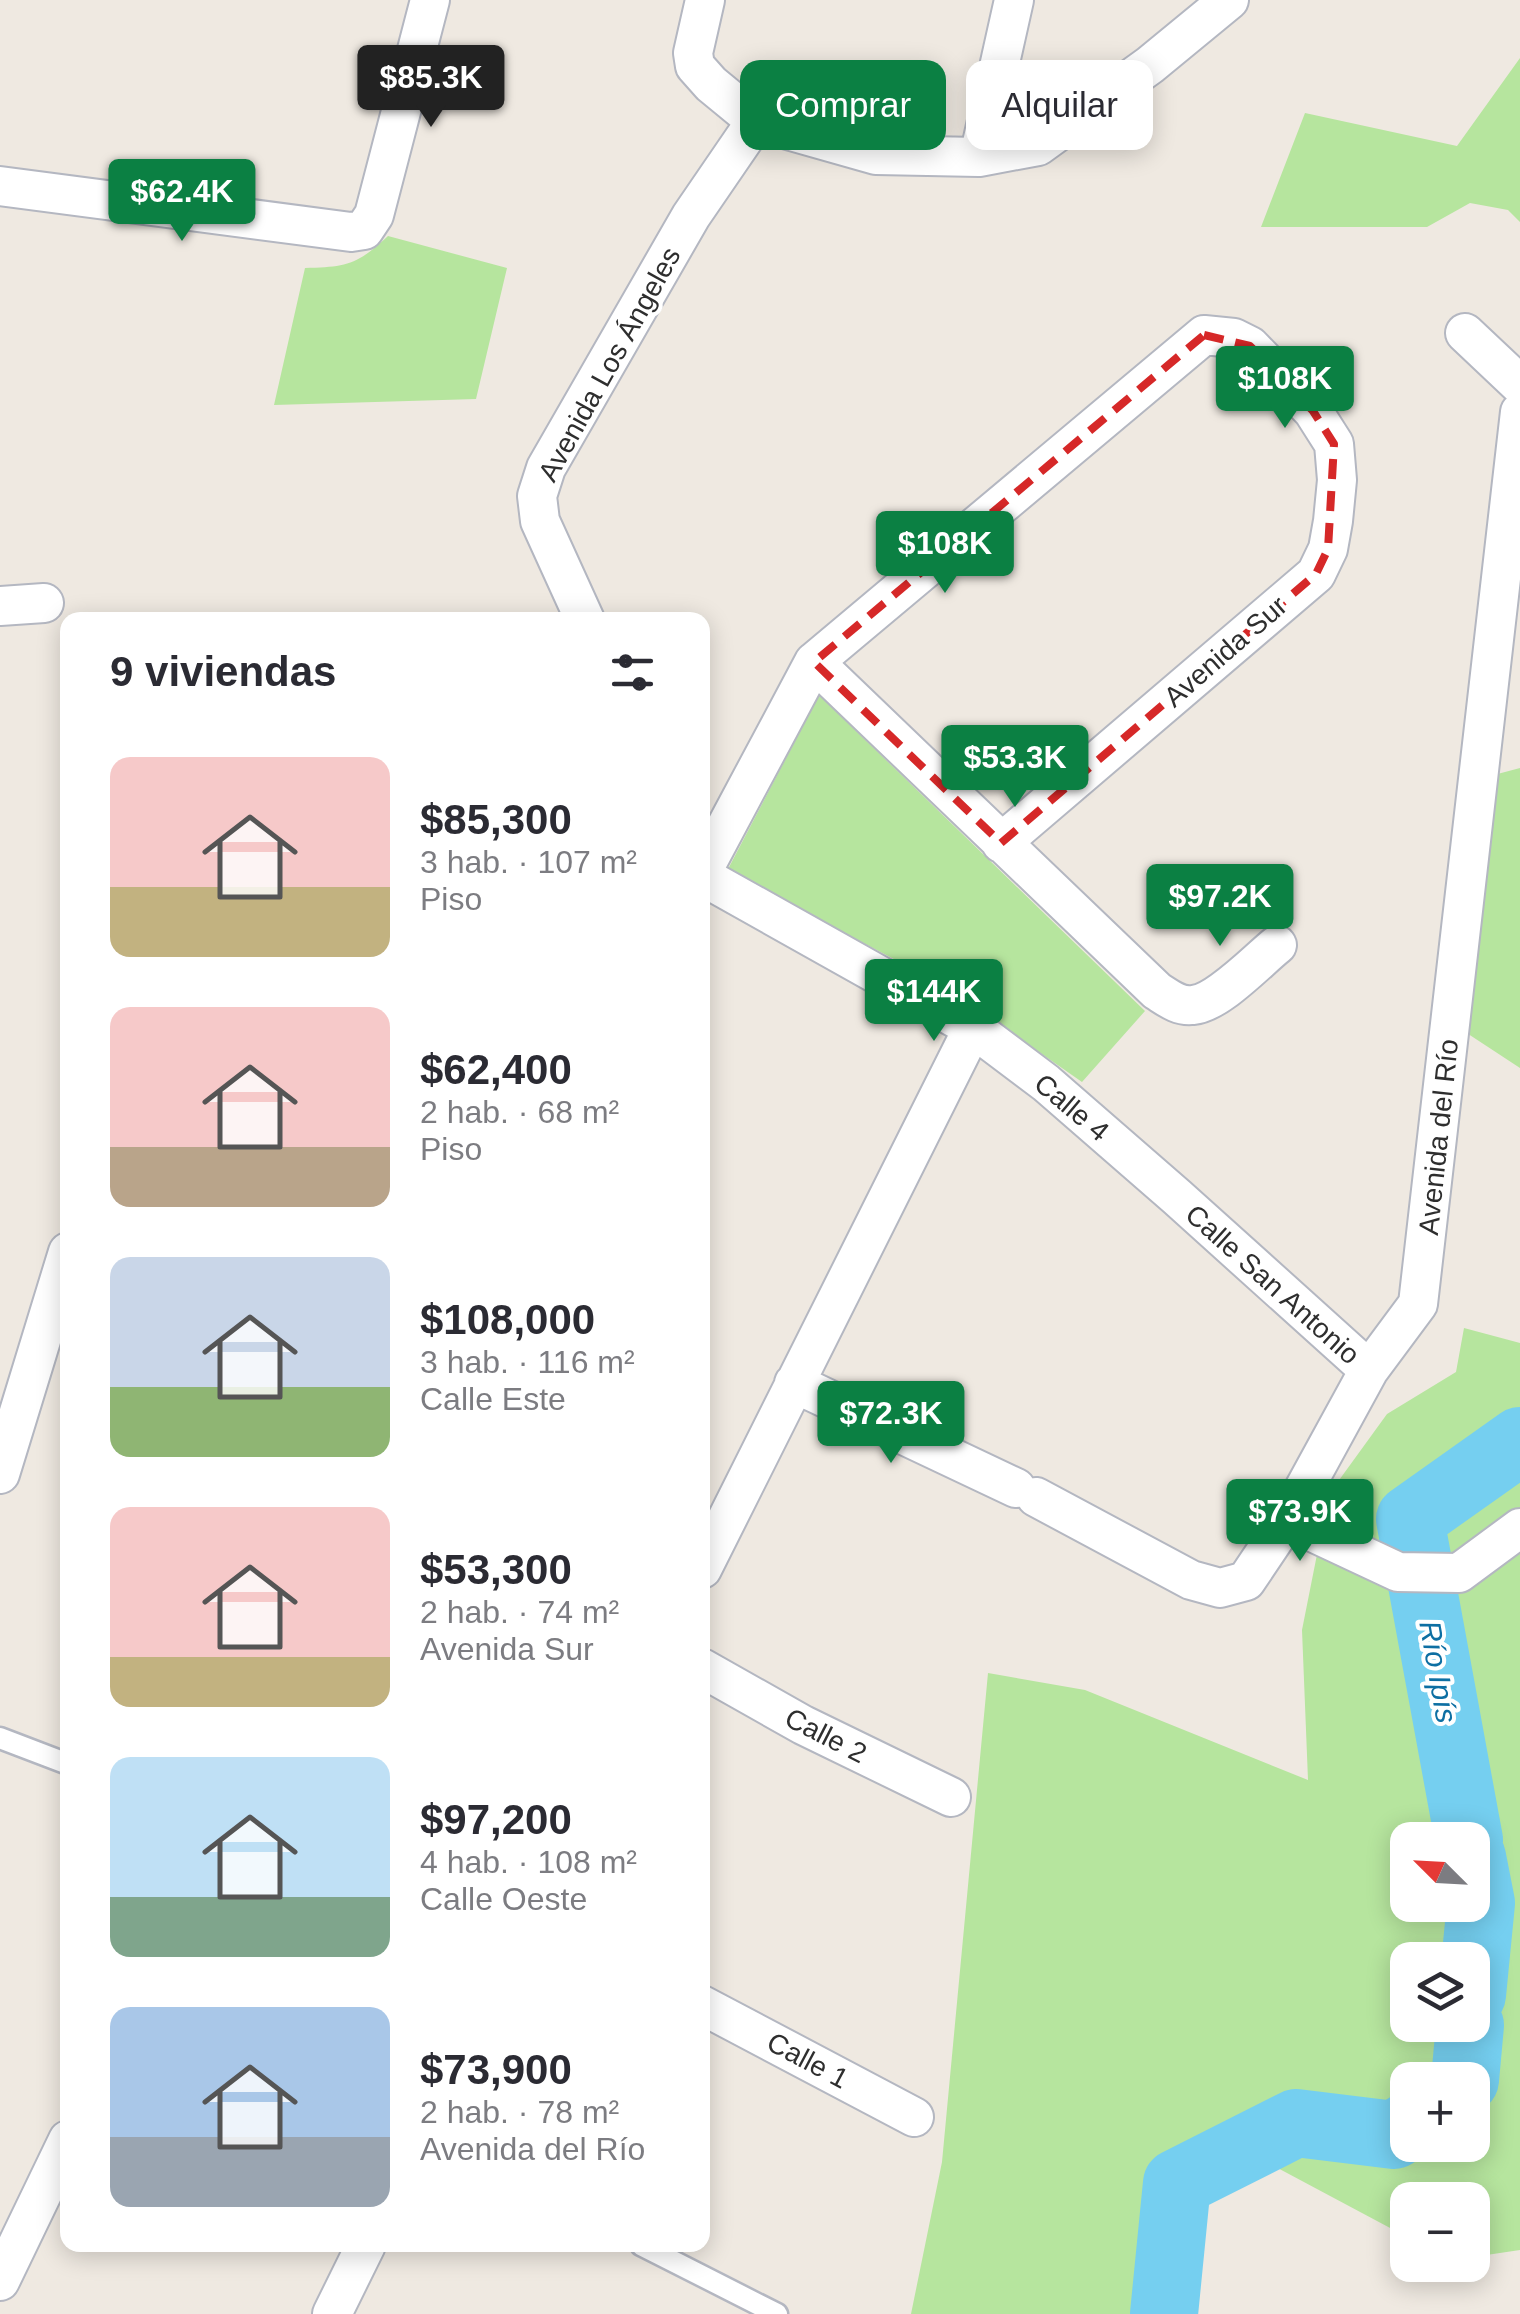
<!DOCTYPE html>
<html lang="es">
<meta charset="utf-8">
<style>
body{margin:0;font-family:Arial,sans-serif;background:#f7f7f7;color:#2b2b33;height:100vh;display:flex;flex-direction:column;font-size:38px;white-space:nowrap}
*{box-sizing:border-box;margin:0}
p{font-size:32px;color:#7c7c81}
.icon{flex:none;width:55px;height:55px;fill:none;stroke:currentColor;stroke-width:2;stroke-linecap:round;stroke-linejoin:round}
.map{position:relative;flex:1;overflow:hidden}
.sheet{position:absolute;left:60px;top:612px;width:650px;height:1640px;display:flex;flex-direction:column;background:#fff;border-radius:20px;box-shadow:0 5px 25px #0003}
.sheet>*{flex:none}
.hud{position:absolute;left:740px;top:60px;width:630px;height:90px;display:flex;gap:20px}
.needle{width:65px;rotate:294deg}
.fabs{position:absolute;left:1390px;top:1822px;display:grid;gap:20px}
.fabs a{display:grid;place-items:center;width:100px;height:100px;border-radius:20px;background:#fff;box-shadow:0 5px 25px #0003;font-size:50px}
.price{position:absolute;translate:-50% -85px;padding:0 22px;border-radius:10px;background:#0b8043;color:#fff;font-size:32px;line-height:65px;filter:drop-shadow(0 2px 5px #0008)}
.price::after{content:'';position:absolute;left:50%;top:60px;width:30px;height:22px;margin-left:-15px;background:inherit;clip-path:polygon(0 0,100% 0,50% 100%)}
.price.active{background:#222;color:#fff}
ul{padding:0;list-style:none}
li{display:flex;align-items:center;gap:30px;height:250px;padding:0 50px}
li span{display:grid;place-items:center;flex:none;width:280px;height:200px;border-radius:20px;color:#555}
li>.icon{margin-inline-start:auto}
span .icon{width:120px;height:120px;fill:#fffc;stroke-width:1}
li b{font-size:42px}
h2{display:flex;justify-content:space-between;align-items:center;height:120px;padding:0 50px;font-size:42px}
.pill{padding:0 35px;border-radius:20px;background:#fff;box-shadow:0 5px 25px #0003;font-size:35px;line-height:90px}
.pill.active{background:#0b8043;color:#fff}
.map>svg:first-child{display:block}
</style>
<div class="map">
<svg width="1520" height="2314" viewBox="0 0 1520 2314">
<rect width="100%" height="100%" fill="#efe9e1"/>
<!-- green -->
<path fill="#b6e59e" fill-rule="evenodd" d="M1520,58v164l-12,-12 -38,-7 -43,24h-166l44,-114 152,33z
M388,236l119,32 -31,131 -202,6 31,-137c41,-1 52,-3 83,-32z
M819,695l326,316 -63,71 -139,-97 -216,-114z
M1520,768v300l-67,-44 37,-248z
M1464,1328l56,15v907l-47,7 -1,-57h-64l-1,37 -135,-72 -73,23 -18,126h-270l31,-152 46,-489 97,17 223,90 -6,-150 27,-136 58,-80 69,-42zM1408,1840h64v65h-64zM1408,1960h64v65h-64zM1408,2080h64v65h-64z"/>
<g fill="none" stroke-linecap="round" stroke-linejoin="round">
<!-- river -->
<path stroke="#75cff0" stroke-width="68" d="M1469,1840l-59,-321 110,-78
M1472,1857l9,46 -9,92
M1465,2080l5,-55
M1164,2314l13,-131 119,-60 98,12 14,-9"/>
<!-- lane casing -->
<g stroke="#b4b7c1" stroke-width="25">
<path id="lane" d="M0,1738l68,26
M641,2245l136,69"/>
</g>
<!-- street casing -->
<g stroke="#b4b7c1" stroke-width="42">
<path id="street" d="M705,0l-12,53 2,13 16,18 45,37 120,34 103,2 59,-11 112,-81 79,-65
M979,157l35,-157
M0,186l351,46 13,-2 10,-15 56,-215
M1465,333l55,52
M0,606l44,-3
M585,620l-45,-99 -3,-25 9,-28 145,-252 65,-95
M814,662l343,329c11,7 22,16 36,14 25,-2 64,-44 84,-60
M702,872l112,-210 390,-327 30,3 16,8 63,65 21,33 3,36 -4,41 -5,28 -12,25 -315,269
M702,876l271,152 73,55 131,114 192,173
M794,1383l222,105
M0,1474l68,-222
M1036,1497l155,83 29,8 26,-7 41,-61 82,-150 49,-66 102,-892
M1287,1520l111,52 61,1 61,-45
M702,1569l271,-541
M702,1668l101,57 148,72
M702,2005l212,112
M0,2281l68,-141
M332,2314l34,-69"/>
</g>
<!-- lane -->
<use href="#lane" stroke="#fff" stroke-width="20"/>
<!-- street -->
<use href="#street" stroke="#fff" stroke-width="38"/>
</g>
<!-- marked area -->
<path fill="none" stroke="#d62828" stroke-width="8" stroke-dasharray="20 12" stroke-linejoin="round" d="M1204,335l46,11 63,65 21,33 -6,105 -12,25 -315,269 -187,-181z"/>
<g text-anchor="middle" stroke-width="8" stroke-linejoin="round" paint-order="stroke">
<!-- street labels -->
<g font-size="28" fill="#2e2e2e" stroke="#fff">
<text transform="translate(609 364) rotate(-61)" y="10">Avenida Los Ángeles</text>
<text transform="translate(1225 651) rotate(-41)" y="10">Avenida Sur</text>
<text transform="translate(1072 1107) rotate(40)" y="10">Calle 4</text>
<text transform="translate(1438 1137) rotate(-84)" y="10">Avenida del Río</text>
<text transform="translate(1273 1284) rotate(42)" y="10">Calle San Antonio</text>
<text transform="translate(826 1735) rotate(27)" y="10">Calle 2</text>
<text transform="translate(808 2060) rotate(28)" y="10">Calle 1</text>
</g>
<!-- water labels -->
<g font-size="30" font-style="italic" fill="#0d6fa3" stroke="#fff">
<text transform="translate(1438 1672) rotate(80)" y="10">Río Ipís</text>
</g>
</g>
</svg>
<div class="fabs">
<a><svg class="needle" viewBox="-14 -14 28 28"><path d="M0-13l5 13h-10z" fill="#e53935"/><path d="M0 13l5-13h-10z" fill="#7c7c81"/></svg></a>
<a><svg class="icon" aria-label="layers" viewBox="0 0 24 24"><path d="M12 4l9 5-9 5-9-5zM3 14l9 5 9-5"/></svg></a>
<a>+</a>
<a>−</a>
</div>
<b class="price active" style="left:431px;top:130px">$85.3K</b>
<b class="price" style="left:182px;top:244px">$62.4K</b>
<b class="price" style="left:1285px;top:431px">$108K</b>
<b class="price" style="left:945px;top:596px">$108K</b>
<b class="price" style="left:1015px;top:810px">$53.3K</b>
<b class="price" style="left:1220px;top:949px">$97.2K</b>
<b class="price" style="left:934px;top:1044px">$144K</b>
<b class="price" style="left:891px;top:1466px">$72.3K</b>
<b class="price" style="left:1300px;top:1564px">$73.9K</b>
<div class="hud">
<a class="pill active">Comprar</a>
<a class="pill">Alquilar</a>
</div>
<section class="sheet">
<h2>9 viviendas<svg class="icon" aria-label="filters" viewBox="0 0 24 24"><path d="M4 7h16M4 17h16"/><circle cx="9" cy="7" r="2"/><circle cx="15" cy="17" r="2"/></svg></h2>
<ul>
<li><span style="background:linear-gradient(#f6c9c9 65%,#c2b280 0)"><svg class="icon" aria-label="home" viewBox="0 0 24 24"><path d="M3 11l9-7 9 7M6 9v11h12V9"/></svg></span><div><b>$85,300</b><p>3 hab. · 107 m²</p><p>Piso</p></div></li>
<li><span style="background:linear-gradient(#f6c9c9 70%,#b9a48a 0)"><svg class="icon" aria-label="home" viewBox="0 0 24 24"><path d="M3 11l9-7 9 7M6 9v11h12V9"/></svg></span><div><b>$62,400</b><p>2 hab. · 68 m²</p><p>Piso</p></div></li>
<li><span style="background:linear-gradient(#c9d6e8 65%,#8fb573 0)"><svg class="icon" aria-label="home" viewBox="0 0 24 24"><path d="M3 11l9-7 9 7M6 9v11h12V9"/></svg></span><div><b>$108,000</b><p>3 hab. · 116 m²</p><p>Calle Este</p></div></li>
<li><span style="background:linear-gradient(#f6c9c9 75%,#c2b280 0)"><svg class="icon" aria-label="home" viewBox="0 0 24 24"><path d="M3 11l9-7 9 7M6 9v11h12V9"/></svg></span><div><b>$53,300</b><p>2 hab. · 74 m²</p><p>Avenida Sur</p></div></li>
<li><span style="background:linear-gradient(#bfe0f5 70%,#7fa58c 0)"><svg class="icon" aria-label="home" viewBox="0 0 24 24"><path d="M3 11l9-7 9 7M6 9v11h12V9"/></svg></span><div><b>$97,200</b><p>4 hab. · 108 m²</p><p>Calle Oeste</p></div></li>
<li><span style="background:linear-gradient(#a9c7e8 65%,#9aa5b1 0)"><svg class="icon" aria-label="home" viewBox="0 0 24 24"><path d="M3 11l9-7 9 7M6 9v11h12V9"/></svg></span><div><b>$73,900</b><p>2 hab. · 78 m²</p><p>Avenida del Río</p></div></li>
</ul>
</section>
</div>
